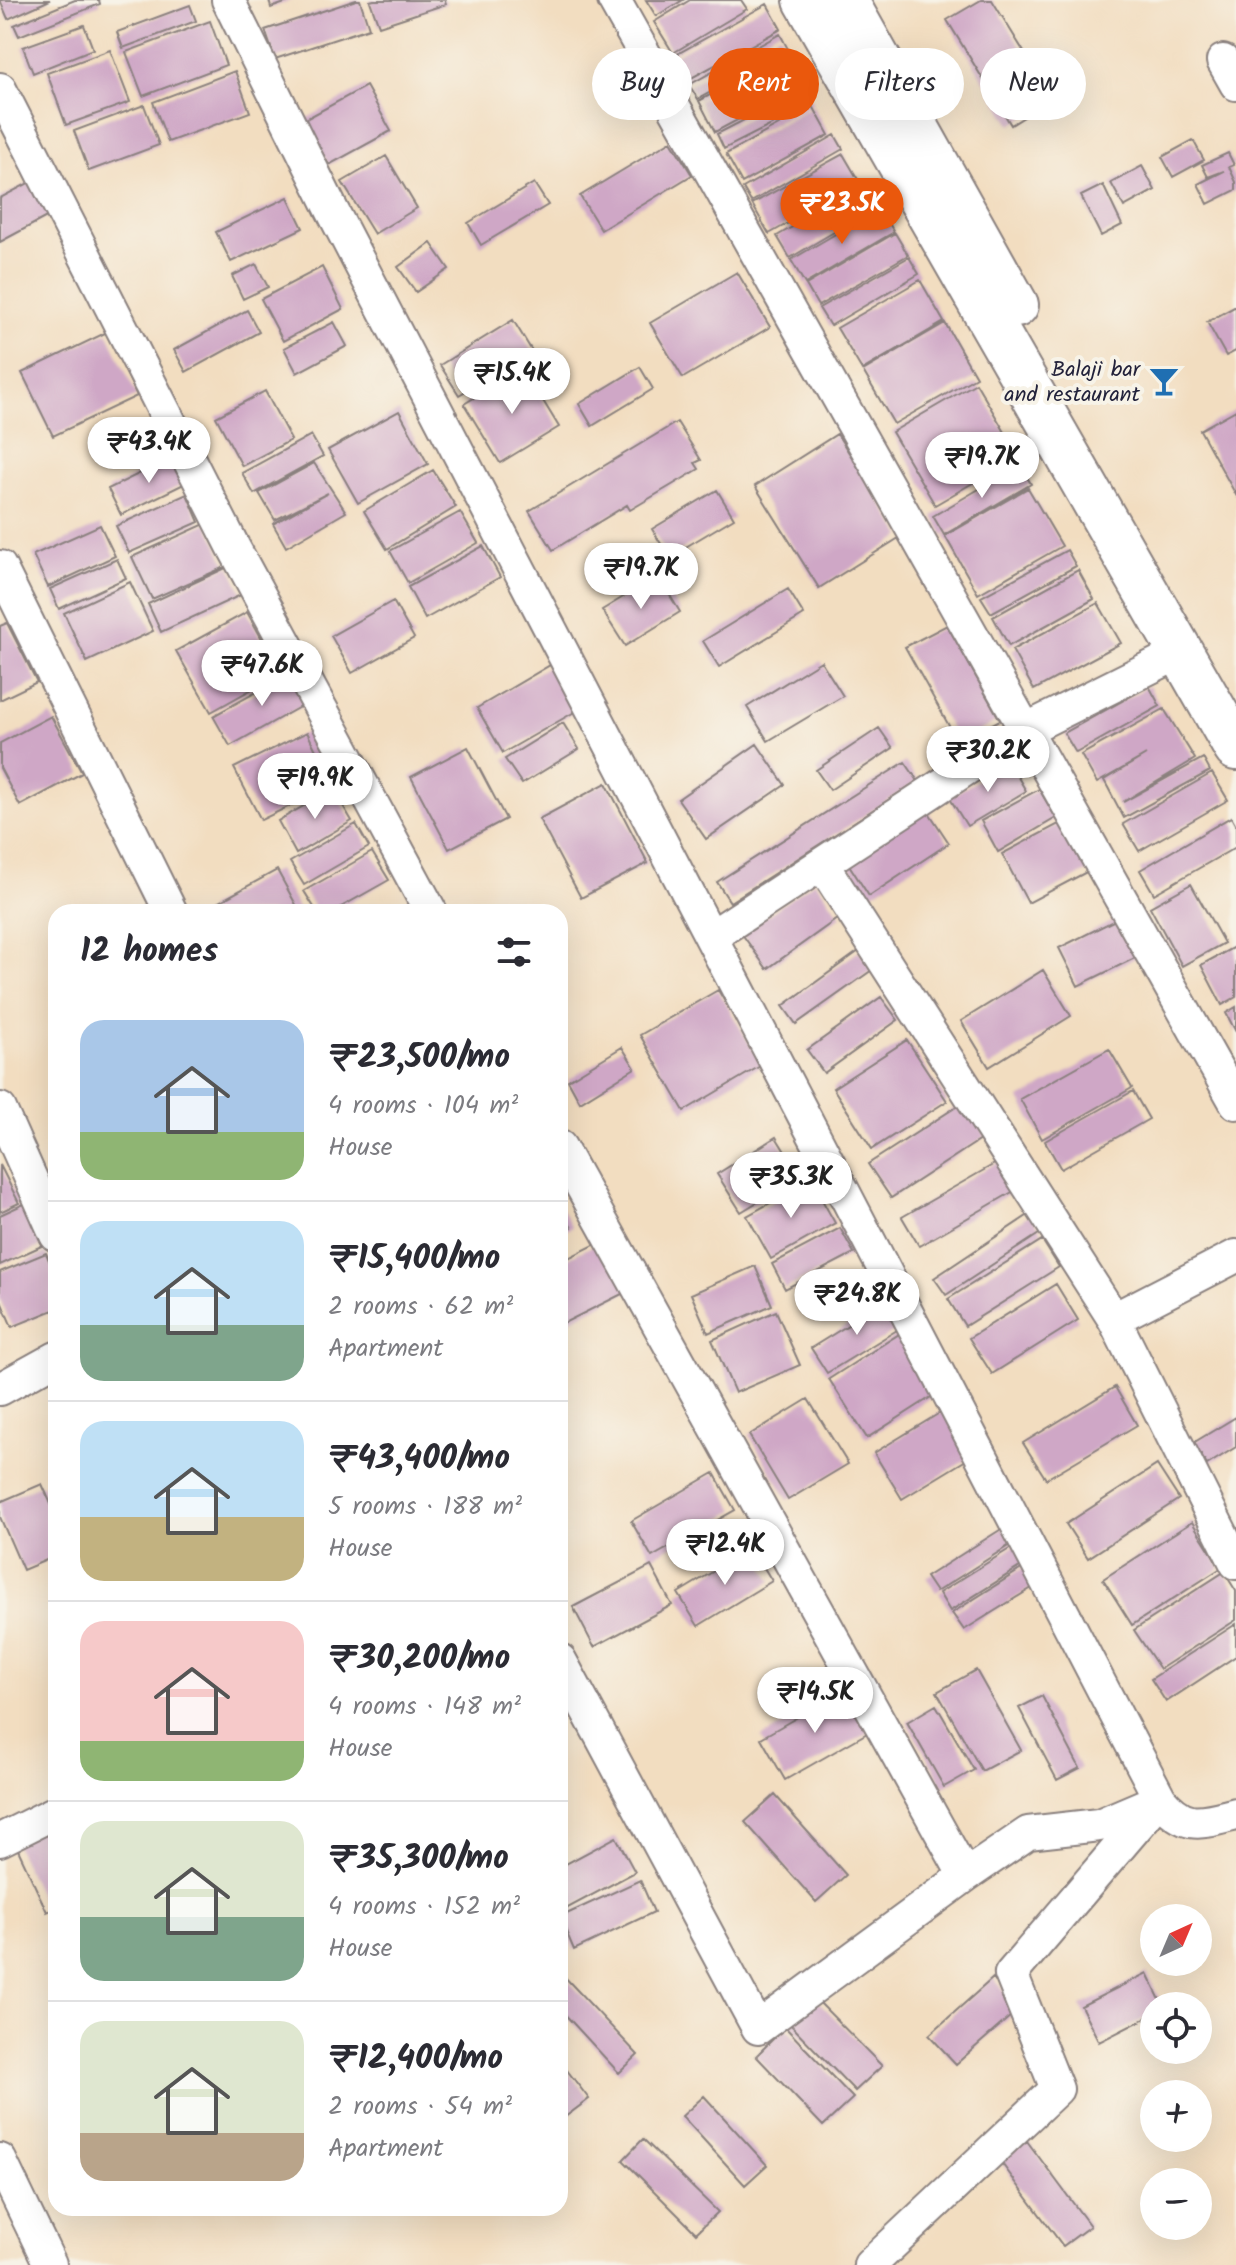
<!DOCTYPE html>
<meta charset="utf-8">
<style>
body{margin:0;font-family:Kalam,sans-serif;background:#f2f2f3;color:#2b2b33;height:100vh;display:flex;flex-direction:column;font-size:30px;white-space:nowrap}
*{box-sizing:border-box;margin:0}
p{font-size:26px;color:#7c7c81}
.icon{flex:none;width:44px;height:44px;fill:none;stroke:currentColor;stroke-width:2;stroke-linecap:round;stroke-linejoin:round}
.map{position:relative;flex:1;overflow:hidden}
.sheet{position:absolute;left:48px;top:904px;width:520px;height:1312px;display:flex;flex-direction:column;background:#fff;border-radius:24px;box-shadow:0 8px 32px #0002}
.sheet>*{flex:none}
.top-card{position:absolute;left:592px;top:48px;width:524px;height:72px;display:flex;gap:16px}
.needle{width:52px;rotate:44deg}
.fabs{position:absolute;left:1140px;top:1904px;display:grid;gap:16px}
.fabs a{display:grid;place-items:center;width:72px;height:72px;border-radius:50%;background:#fff;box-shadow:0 8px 32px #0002;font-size:40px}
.price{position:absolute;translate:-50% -68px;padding:0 18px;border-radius:28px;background:#fff;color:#222;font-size:26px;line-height:52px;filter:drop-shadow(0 2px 4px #0008)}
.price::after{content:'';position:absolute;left:50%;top:48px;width:24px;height:18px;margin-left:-12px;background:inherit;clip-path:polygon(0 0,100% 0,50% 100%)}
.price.current{background:#ea580c;color:#fff}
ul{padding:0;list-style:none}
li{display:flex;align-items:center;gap:24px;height:200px;padding:0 32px}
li+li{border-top:2px solid #e1e1e2}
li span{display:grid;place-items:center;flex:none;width:224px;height:160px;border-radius:24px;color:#555}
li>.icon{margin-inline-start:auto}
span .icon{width:96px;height:96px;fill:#fffc;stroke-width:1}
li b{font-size:34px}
h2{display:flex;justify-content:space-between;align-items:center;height:96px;padding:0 32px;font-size:34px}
.chip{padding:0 28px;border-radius:36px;background:#fff;box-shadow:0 8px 32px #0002;font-size:28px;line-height:72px}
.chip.current{background:#ea580c;color:#fff}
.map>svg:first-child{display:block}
</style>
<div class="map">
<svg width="1236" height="2265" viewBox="0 0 1236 2265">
<rect width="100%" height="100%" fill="#f7f3e8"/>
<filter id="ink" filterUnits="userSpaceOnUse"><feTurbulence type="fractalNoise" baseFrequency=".0125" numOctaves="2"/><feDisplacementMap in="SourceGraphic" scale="16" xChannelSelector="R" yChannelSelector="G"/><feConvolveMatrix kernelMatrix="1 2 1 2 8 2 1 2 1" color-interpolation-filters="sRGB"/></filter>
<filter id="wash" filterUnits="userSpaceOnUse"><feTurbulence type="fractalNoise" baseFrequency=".006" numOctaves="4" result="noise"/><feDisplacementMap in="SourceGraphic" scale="32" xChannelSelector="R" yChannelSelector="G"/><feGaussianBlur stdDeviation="1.8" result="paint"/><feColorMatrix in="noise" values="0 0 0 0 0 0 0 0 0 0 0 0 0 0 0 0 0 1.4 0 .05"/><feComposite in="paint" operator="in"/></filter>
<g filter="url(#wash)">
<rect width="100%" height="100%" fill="#f2ddc0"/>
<g id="blocks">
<!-- building -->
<path fill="#cfa7c6" d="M0,0h50l-42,19z
M75,0h24l1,4 -81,32 -5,-11z
M269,0h24l-22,8z
M356,0h4l9,28 -94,31 -10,-29z
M374,0h71l1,4 -67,22 -9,-25z
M646,0h37l-27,16z
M690,0h51l6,9 -74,44 -19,-31z
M981,0h11l61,99 -42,26 -64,-105z
M767,4l14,25 -95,52 -14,-24z
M190,5l6,16 -73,27 -6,-16z
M210,21l16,44 -83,31 -17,-44z
M84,25l9,24 -60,24 -10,-26z
M780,34l8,15 -90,50 -9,-14z
M110,50l20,52 -64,23 -19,-52z
M788,53l17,31 -90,48 -16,-31z
M235,71l15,41 -82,30 -15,-40z
M366,86l25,45 -62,34 -25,-45z
M806,88l7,16 -89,45 -7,-15z
M144,105l15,40 -70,26 -15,-40z
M813,106l16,29 -87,48 -16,-29z
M835,135l8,14 -92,53 -8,-14z
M1193,140l11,20 -31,17 -11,-20z
M671,141l21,34 -91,55 -21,-34z
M1228,153l6,12 -5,2 7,15v8l-28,14 -10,-20 26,-13 -16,6 -6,-12z
M843,154l17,29 -91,51 -17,-30z
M386,156l31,52 -43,26 -32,-52z
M1142,166l13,24 -31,17 -13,-24z
M36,179l18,34 -54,29v-44z
M534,183l14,22 -67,40 -13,-22z
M866,184l12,22 -88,52 -13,-22z
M1103,185l19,40 -21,11 -20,-40z
M288,197l15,31 -72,34 -15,-30z
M880,208l14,24 -89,52 -14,-24z
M895,233l13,22 -90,51 -12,-21z
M431,243l18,26 -33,23 -18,-25z
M909,257l10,17 -89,52 -11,-18z
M256,264l12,23 -25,12 -11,-23z
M322,267l21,42 -60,32 -22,-42z
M737,272l33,55 -87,51 -33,-55z
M920,280l24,42 -82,48 -25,-42z
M1236,306v45l-10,5 -19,-34z
M247,310l12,22 -73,40 -12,-22z
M513,320l19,31 -73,44 -19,-30z
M334,322l13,24 -50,27 -13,-25z
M945,323l31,54 -82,47 -31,-53z
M107,332l30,64 -84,40 -31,-63z
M640,367l13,22 -61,37 -13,-22z
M523,368l36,59 -59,36 -36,-59z
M976,383l43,73 -84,49 -43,-73z
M265,391l26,49 -49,26 -26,-49z
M1236,410v85l-36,-65z
M399,411l29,53 -70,39 -30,-53z
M677,422l24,38 -6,3 4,6 -69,41 -3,-5 -74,45 -24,-39z
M837,434l65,102 -83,52 -64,-102z
M311,435l12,21 -69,38 -12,-21z
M177,455l13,26 -69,34 -13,-26z
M314,463l32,49 -60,35 -13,-23 55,-31 -53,27 -16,-27z
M1020,465l11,19 -87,51 -11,-19z
M433,470l23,37 -69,42 -23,-38z
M1028,488l34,58 -84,48 -33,-58z
M717,490l17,28 -65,39 -17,-28z
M187,494l12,28 -70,31 -13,-27z
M460,512l18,31 -70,40 -18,-32z
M207,523l20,43 -75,33 -20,-42z
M100,525l15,31 -67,31 -15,-32z
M483,546l17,31 -75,42 -17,-32z
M1067,550l9,16 -85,47 -10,-16z
M117,559l9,19 -67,31 -9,-20z
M230,566l13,28 -82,38 -13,-28z
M1078,570l16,29 -85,47 -16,-29z
M658,576l22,36 -55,34 -23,-36z
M130,582l23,49 -66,31 -23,-49z
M788,589l16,26 -85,52 -16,-26z
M393,601l21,37 -62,35 -21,-37z
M1098,603l23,40 -87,47 -22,-40z
M247,612l34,61 -70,39 -35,-61z
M7,623l30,59 -37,18v-74z
M947,625l53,95 -42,22 -53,-95z
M821,661l22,35 -75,45 -21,-34z
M552,664l26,46 -75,43 -26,-45z
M295,671l17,29 -82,46 -17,-30z
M1149,686l11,20 -84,47 -12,-20z
M1164,709l31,50 -72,43 80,-44 7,13 -86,47 -20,-38 42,-25 -49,28 -16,-28z
M51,716l31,57 -62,33 -20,-38v-25z
M563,723l16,26 -57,35 -17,-25z
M879,728l14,20 -63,42 -14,-20z
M307,732l26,53 -72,35 -27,-52z
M757,744l28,41 -79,54 -28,-40z
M468,747l38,72 -57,30 -38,-72z
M905,762l13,19 -188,121 -13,-20z
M1009,762l17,29 -59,35 -18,-29z
M1212,773l16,27 -89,51 -16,-27z
M606,783l42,80 -67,35 -42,-79z
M333,789l19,32 -56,33 -18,-33z
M1039,789l17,29 -58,34 -17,-31z
M924,805l25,38 -80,53 -25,-39z
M1231,817l5,9v21l-82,47 -14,-24z
M1070,818l26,49 -68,36 -26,-49z
M356,824l13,23 -65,38 -14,-23z
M372,852l17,28 -57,32h-15l-13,-21z
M277,870l23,42h-90l-2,-4z
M815,881l26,35 -74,53 -25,-35z
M1191,884l33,59 -42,23 -32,-59z
M1123,916l18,39 -63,31 -19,-38z
M1236,946v51l-14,8 -21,-40z
M859,951l13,19 -76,54 -13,-18z
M1043,970l28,46 -82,51 -28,-46z
M718,990l44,75 -78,46 -44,-76z
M881,997l17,23 -74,53 -17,-23z
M1236,1007v25l-10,-19z
M907,1040l40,61 -75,48 -39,-61z
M622,1047l13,21 -55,34 -12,-22z
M1109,1049l23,39 -90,51 -22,-40z
M1133,1091l16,28 -88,50 -16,-28z
M964,1102l22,34 -95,62 -23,-34z
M776,1137l24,39 -59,36 -24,-38z
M998,1162l16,29 -95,55 -17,-29z
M0,1165l19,38 -19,9z
M811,1180l24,43 -64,36 -24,-43z
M26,1203l20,41 -46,21v-50z
M560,1206l12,21 -12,6z
M1030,1214l12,18 -96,63 -12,-17z
M840,1228l14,25 -69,36 -13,-25z
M604,1240l26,50 -70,35v-63z
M1042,1240l17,27 -94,59 -17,-27z
M46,1253l10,24v32l-44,18 -12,-28v-27z
M755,1266l17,39 -64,28 -17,-39z
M1056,1284l22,36 -86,54 -23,-36z
M887,1301l15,26 -75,46 -16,-25z
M776,1311l24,54 -65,28 -23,-53z
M904,1331l38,59 -75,48 -38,-59z
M1115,1387l22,38 -91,54 -23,-36z
M808,1399l40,65 -60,36 -39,-65z
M943,1411l28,46 -69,42 -28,-46z
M1236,1417v30l-29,18 -14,-22z
M1157,1465l22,34 -91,59 -22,-34z
M714,1473l21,37 -83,47 -21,-36z
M42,1484l14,31v41l-33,14 -23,-53v-15z
M1192,1522l29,46 -89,57 -29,-46z
M1003,1528l10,15 -77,49 -10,-15z
M1019,1543l12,17 -81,51 -11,-18z
M752,1548l20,33 -74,45 -20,-33z
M1031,1563l12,18 -79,49 -12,-17z
M651,1566l21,39 -78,42 -21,-40z
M1224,1572l12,19v29l-76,49 -26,-39z
M1236,1624v32l-70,46 -15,-23z
M976,1670l45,80 -39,21 -45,-79z
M845,1690l24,42 -84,48 -24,-42z
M1042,1696l38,72 -23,12 -38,-72z
M936,1705l38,65 -30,17 -37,-65z
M775,1795l71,80 -30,27 -71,-80z
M56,1822v86l-9,4 -33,-71z
M616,1837l19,35 -69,37 -6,-12v-30z
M640,1880l14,32 -80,38 -14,-33z
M560,1972l78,83 -19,18 -59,-64z
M1147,1973l16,33h-9v8l-55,28 -18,-36z
M993,1978l27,30 -64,56 -27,-29z
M814,1997l68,69 -27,25 -67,-69z
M785,2027l68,71 -30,28 -67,-70z
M560,2061l29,38 -28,21 -1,-2z
M704,2096l63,69 -22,20 -63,-69z
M643,2139l75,73 -22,21 -73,-73z
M1027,2141l63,85 -27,20 -63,-85z"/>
</g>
</g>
<g filter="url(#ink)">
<use href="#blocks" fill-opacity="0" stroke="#8a807e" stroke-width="2"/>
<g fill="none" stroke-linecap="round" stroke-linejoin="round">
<!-- minor casing -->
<g stroke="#8a807e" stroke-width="36">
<path id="minor" d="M228,0l104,210 828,1589c26,31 40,24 76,15
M614,0l622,1103
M1223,61l13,23
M0,89l234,459 197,364
M0,567l171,345
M822,864l292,455 122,244
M712,936l315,-207 154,-77
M0,1109l56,126
M560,1147l405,729 63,-43 71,-8 61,-26 -149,175 46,115 -187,176
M1114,1319l122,-63
M0,1389l56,-31
M560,1660l198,368 207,-152
M0,1840l56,-28
M0,2160l50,104"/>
</g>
<!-- trunk casing -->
<g stroke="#8a807e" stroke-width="48">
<path id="trunk" d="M806,0l430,748
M845,0l171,305"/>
</g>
<!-- minor -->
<use href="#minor" stroke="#fff" stroke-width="32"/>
<!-- trunk -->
<use href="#trunk" stroke="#fff" stroke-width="44"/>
</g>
</g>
<!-- icons -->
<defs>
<g id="bar-bare" transform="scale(2.4)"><path d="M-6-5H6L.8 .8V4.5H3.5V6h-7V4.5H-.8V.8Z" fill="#1f6fb2" stroke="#f7f3e8" stroke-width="2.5" paint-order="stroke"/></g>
</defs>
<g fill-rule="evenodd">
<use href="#bar-bare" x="1164" y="381"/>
</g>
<g text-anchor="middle" stroke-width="8" stroke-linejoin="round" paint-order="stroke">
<!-- poi labels -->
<g font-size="22" fill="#22223b" stroke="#f7f3e8" text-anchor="end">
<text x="1140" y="376">Balaji bar<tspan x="1140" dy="25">and restaurant</tspan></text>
</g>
</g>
</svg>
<div class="fabs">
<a><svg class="needle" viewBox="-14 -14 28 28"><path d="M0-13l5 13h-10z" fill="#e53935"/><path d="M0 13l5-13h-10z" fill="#7c7c81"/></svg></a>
<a><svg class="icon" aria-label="locate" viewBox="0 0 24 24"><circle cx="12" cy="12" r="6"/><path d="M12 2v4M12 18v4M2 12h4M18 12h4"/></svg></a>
<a>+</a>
<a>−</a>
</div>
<b class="price current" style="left:842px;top:246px">₹23.5K</b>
<b class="price" style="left:512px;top:416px">₹15.4K</b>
<b class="price" style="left:149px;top:485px">₹43.4K</b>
<b class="price" style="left:982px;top:500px">₹19.7K</b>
<b class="price" style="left:641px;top:611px">₹19.7K</b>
<b class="price" style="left:262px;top:708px">₹47.6K</b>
<b class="price" style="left:988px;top:794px">₹30.2K</b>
<b class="price" style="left:315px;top:821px">₹19.9K</b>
<b class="price" style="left:791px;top:1220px">₹35.3K</b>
<b class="price" style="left:857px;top:1337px">₹24.8K</b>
<b class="price" style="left:725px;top:1587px">₹12.4K</b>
<b class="price" style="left:815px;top:1735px">₹14.5K</b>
<div class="top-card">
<a class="chip">Buy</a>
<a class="chip current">Rent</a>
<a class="chip">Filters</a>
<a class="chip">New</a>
</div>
<section class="sheet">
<h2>12 homes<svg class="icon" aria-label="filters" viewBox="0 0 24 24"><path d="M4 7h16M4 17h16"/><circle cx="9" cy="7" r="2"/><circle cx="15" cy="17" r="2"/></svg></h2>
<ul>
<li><span style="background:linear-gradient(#a9c7e8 70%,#8fb573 0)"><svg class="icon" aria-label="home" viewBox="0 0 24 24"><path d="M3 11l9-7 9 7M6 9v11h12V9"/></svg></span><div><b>₹23,500/mo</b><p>4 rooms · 104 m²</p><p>House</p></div></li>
<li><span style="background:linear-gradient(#bfe0f5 65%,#7fa58c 0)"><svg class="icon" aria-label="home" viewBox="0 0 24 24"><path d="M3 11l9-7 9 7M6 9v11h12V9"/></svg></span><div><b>₹15,400/mo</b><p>2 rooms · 62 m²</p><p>Apartment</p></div></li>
<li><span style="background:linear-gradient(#bfe0f5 60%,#c2b280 0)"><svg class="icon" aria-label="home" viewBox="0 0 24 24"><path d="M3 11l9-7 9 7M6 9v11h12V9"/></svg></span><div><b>₹43,400/mo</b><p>5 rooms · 188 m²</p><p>House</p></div></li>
<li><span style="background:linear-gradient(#f6c9c9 75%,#8fb573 0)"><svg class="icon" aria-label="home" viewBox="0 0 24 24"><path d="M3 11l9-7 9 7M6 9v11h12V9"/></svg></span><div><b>₹30,200/mo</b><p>4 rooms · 148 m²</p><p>House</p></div></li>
<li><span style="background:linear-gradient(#dfe7d0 60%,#7fa58c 0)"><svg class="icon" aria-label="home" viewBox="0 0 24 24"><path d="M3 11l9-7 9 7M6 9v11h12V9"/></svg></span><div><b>₹35,300/mo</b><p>4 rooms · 152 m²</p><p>House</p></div></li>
<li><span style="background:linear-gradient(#dfe7d0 70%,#b9a48a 0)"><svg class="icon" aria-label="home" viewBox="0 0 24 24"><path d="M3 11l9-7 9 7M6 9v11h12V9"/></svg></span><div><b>₹12,400/mo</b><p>2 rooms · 54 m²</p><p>Apartment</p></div></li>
</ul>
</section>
</div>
